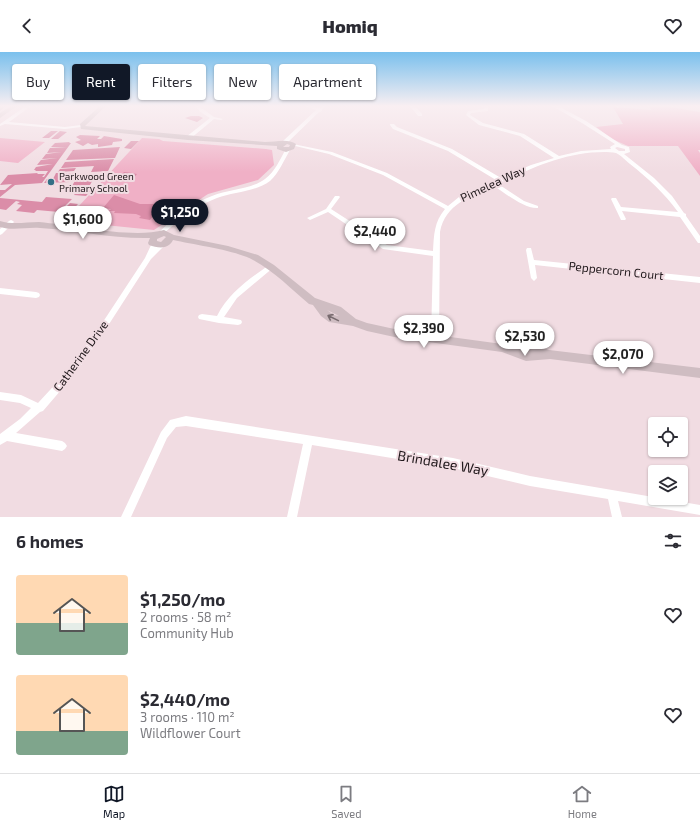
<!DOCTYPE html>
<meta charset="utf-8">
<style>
body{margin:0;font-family:"Exo 2",sans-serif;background:#f7f7f7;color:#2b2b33;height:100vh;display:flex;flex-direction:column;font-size:15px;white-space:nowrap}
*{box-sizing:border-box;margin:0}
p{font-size:13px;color:#7c7c81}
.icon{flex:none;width:22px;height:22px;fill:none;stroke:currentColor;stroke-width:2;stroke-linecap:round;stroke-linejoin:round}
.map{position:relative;height:465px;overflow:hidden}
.details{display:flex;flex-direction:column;background:#fff;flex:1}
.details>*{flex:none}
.guide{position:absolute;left:12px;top:12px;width:400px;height:36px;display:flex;gap:8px}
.controls{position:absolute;left:648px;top:365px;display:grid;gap:8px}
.controls a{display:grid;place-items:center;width:40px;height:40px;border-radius:4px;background:#fff;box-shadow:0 1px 3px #0004;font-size:20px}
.price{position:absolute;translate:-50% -34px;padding:0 9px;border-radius:14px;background:#fff;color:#222;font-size:13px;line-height:26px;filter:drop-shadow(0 1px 2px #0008)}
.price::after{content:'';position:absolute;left:50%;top:24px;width:12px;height:9px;margin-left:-6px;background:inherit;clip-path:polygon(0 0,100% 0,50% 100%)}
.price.active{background:#111827;color:#fff}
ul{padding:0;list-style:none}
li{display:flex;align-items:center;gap:12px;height:100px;padding:0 16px}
li span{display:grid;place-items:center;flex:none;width:112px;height:80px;border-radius:4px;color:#555}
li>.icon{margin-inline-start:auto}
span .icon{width:48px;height:48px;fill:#fffc;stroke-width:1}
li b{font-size:17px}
h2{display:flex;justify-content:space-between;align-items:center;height:48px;padding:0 16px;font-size:17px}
.pill{padding:0 14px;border-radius:4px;background:#fff;box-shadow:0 1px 3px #0004;font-size:14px;line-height:36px}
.pill.active{background:#111827;color:#fff}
header{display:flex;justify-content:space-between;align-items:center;height:52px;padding:0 16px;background:#fff;font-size:18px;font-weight:800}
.tabs{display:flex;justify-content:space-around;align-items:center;height:56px;border-top:1px solid #e1e1e2;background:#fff;font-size:11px;color:#7c7c81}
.tabs a{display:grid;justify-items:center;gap:2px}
.tabs .active{color:#111827}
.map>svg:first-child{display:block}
</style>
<header><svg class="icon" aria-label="back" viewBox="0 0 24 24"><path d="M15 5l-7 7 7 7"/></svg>Homiq<svg class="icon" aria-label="heart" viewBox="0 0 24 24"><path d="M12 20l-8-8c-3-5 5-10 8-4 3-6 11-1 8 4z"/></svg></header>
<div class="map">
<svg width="700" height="465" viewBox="0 0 700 465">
<rect width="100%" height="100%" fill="#f1dce2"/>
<!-- green -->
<path fill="#f0b0c6" d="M649,54h15l36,6v38h-2l2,3v23l-22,-30h-50l-16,-7 -16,-12 27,-3 -10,-17 38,3z
M0,86l45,4 -27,21 -18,-2z
M142,86l17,1 4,2 103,8 6,1 2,15 -16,15 -50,14 -54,36 -89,-9z"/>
<!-- building -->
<path fill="#db8da8" d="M191,64h8l4,2 -6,4 -12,-4z
M51,79h7l-9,7h-7z
M60,79l7,1 -9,7h-7z
M80,83l20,1 -3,3h4l3,-3 18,3v2l-9,1 -1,3 -14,2v-3l-6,1 -4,-2 -5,3 -8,-4 6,-2 -5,-3z
M131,89h8l-8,8 -7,-1z
M70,90l-1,1h2l-29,40 -27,2 -15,12v-7h5l7,-6 -12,1 8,-10 30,-2 -1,1h8l-3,3h2l4,-6h-13l1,-1h-2l2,-3 17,-3 -16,1 4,-5 17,-2 -16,1 4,-5 16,-2 -15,1 3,-5 17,-1h-16l4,-4z
M120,95l-5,11 -49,2 7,-10z
M114,107l-6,12 -17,1 3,-6 -33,2 4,-6z
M76,116l-2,3 -16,1 2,-3z
M124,120l8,1 5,1 -7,8 -14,-1z
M56,121h19l-2,2 23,-1 -6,11 -18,1 4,-7h-5l-1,3 -26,1 3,-4h6z
M84,135l9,1 -7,8 -12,-1 5,-6z
M114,143l26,9h21l-11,16 -11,-2 2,-2 -5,-2 -22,-1 1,-2h-6l2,-2 -8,-1z
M46,145l26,2 -13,13 -22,-2 -3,3 -18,-2 6,-6 -5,-1 3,-2 -4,-1 -10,9 -6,-1v-11l42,4z
M70,151l8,1 -7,8 -9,-1z"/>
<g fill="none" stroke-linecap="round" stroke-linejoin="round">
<!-- lane -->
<path stroke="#fff" stroke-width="2.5" d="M196,54l5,4"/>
<!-- street -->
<path fill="#fff" fill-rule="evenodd" d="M26,54h5l-22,16 56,5 16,-2 2,1 -2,1 -16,2 -60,-5 -5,2v-2z
M305,54h8l5,2 2,-2h5l-3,3v2l-4,2 -31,30h-4v-2l33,-31z
M410,54h5l7,8v2h-4z
M484,54h4v5l-17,2 -1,2 13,8 41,11 35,22 22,-5 30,-2 -1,-2 5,-3 -33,-21 -30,-17h6l28,15 36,24 7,2 1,5 -6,2 30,24 18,18 12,17 2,1v2l14,20v7h-2l-18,-26 -58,-6 4,8 -1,1h-4l-10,-21 1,-1h4l5,9 57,5c-14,-19 -29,-33 -48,-48 -4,-3 -9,-9 -14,-11 -3,-1 -9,-1 -12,-1 -38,0 -73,16 -106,32l26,17 14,5v2c-14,1 -33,-15 -44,-22 -23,10 -49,18 -54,46l-1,107 -1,2 -3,1 -3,-1 -1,-2 2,-83 -50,-7 -55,-37 -18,8 -3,-2 19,-9 9,-13h4l1,1 -9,12 56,36 46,6c1,-16 1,-29 12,-42l-62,-34 -54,-21 -38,-9 2,-1 39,8 55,21 61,33 11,-9 37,-17 -48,-29 -55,-22 -3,-4v-1h4l3,3 55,22 49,29 30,-13 23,-7 -34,-22 -41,-11 -13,-10 2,-4 16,-2zM617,95l8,2v2h-6l-4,-3z
M616,54h4v1l-2,1z
M199,57h4l11,8 9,2 -2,1 -7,-1 -24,20h-4v-2l24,-19 -11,-7z
M286,97l4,1c-6,10 -11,23 -20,31 -15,11 -37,11 -53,17 -21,8 -38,22 -54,36h-4l-1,-1 1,-1c16,-15 33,-29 53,-36 17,-7 38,-6 53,-17 10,-7 15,-20 21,-30z
M11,168l2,1 1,1 -12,12 -2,1v-6l9,-8z
M152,191h4l1,4 5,-4 3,2 -14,14 -49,76 -17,25 -18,23 -24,28 -3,1 -24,21 46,8 3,2 2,3 -2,3 -3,2 -55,-10 -7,4v-11l20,-15 11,-11 -11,-5 -20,-3v-8l21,3 17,8 24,-26 35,-46 48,-73z
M527,196h4l3,12 166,17v6l-165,-18 2,13 -3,3 -3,-3 -5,-28z
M269,213h2l3,2 -37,31 -13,19 17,3 1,2 -1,2 -3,1 -19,-2 -20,-4 -1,-2 1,-2 3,-1 15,2c12,-23 31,-36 52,-51z
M0,236l36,4 3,1 1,2 -1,2 -3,1 -36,-4z
M186,364l267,42 77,18 170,29v10l-82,-14 4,16h-10l-4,-18 -78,-13 -77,-18 -141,-23 -15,72h-10l16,-73 -117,-18 -10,1 -9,11 -36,79h-10l40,-85 9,-12z"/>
<!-- secondary -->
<path fill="#cfbdc2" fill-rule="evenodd" d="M0,54h6l-6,5z
M11,54h6l-17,12v-5z
M100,54h6l-21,20 180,16c10,0 23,-4 31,2l-2,5 -8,3 -9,-3v-3l-89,-6 -107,-11 -1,-5zM287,92l3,1 -1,2h-6z
M0,169c13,4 26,1 39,1 35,3 93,17 125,8l10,5 54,11 30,9 16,10 41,33 26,9 15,12 11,4 32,7 103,14 22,-3 25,9 151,18v10l-150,-19 -24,2 -24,-9 -103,-14 -32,-7 -14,-5 -24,-4 -8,-6 -8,-11 -4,-1c-18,-15 -35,-33 -56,-44 -18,-10 -58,-15 -80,-20 -5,10 -15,8 -24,5l-1,-2 2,-5c-37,1 -74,-8 -110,-10 -14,-1 -27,3 -40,-1zM164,184l2,1 -5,5 -4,-1v-2zM327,258l12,6 -5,-1zM524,297l5,2 -8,-1z"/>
</g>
<!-- one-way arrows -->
<defs><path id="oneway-shaft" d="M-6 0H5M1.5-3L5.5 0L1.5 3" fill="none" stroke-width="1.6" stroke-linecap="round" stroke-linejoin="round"/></defs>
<use stroke="#786b6f" href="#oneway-shaft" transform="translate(333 266) rotate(-154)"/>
<!-- sky -->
<linearGradient id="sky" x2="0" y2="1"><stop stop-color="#7ac0ed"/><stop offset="0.45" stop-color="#f9eff2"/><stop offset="1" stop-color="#f9eff2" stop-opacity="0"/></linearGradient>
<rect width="700" height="120" fill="url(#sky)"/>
<!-- markers -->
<circle fill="#337086" stroke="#f1dce2" stroke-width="1.5" cx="51" cy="130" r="4"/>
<g text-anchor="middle" stroke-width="4" stroke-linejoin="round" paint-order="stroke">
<!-- far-poi labels -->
<g font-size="10" fill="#21191c" stroke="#f1dce2" text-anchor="start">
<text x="59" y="128">Parkwood Green<tspan x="59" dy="12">Primary School</tspan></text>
</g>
<!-- street labels -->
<g font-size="12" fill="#21191c" stroke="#f1dce2">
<text transform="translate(493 132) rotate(-25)" y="4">Pimelea Way</text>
<text transform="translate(616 219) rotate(6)" y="4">Peppercorn Court</text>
<text transform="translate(81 304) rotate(-54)" y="4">Catherine Drive</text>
</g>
<!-- near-street labels -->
<g font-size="14" fill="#21191c" stroke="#f1dce2">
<text transform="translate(443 411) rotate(10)" y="5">Brindalee Way</text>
</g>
</g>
</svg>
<div class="controls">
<a><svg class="icon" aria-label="locate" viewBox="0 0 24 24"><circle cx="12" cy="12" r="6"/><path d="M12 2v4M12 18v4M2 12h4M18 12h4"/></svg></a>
<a><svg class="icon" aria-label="layers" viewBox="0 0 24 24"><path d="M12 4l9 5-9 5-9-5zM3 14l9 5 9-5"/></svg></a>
</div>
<b class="price active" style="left:180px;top:181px">$1,250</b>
<b class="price" style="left:83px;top:188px">$1,600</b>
<b class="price" style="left:375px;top:200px">$2,440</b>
<b class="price" style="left:424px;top:297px">$2,390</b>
<b class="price" style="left:525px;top:305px">$2,530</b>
<b class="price" style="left:623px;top:323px">$2,070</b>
<div class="guide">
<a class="pill">Buy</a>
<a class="pill active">Rent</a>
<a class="pill">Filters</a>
<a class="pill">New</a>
<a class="pill">Apartment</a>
</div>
</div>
<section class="details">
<h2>6 homes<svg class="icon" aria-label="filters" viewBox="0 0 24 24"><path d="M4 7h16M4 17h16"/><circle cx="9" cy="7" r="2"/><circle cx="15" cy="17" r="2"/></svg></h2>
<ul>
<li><span style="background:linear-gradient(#ffd9b3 60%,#7fa58c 0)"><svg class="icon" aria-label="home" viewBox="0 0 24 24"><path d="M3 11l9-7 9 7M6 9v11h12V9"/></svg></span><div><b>$1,250/mo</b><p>2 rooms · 58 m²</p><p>Community Hub</p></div><svg class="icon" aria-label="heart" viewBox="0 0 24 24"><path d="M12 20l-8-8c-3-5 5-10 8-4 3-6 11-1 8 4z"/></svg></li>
<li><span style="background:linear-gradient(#ffd9b3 70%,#7fa58c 0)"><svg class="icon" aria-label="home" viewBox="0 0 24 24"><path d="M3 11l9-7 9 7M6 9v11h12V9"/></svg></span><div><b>$2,440/mo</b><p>3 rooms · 110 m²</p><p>Wildflower Court</p></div><svg class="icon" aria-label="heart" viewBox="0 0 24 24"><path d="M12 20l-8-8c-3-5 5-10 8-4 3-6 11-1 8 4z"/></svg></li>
</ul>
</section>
<nav class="tabs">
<a class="active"><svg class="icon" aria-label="map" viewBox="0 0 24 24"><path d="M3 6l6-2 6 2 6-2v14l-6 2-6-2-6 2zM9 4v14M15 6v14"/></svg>Map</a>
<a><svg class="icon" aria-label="saved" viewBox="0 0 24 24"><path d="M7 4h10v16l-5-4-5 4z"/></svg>Saved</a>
<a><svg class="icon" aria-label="home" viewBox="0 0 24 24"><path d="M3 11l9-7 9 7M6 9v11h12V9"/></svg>Home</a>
</nav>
